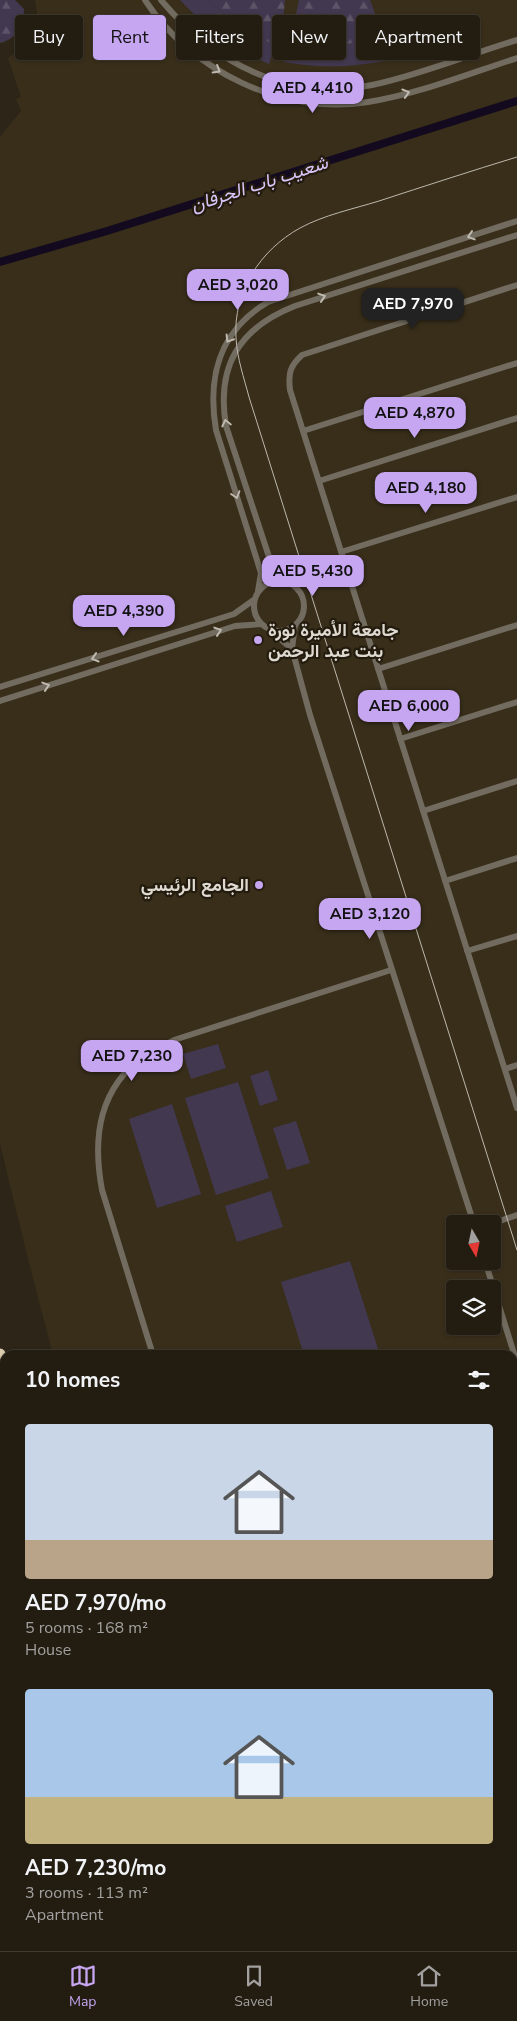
<!DOCTYPE html>
<meta charset="utf-8">
<style>
body{margin:0;font-family:"Nunito Sans",Vazirmatn,sans-serif;background:#2a251a;color:#f1f3f6;height:100vh;display:flex;flex-direction:column;font-size:19px;white-space:nowrap}
*{box-sizing:border-box;margin:0}
p{font-size:16px;color:#a2a19f}
.icon{flex:none;width:28px;height:28px;fill:none;stroke:currentColor;stroke-width:2;stroke-linecap:round;stroke-linejoin:round}
.map{position:relative;flex:1;overflow:hidden}
.panel{position:absolute;left:0px;top:1350px;width:518px;height:601px;display:flex;flex-direction:column;background:#221c11;border-radius:15px 15px 0 0;box-shadow:0 1px 4px #0004,0 0 0 1px #3f3a31}
.panel>*{flex:none}
.guide{position:absolute;left:15px;top:15px;width:488px;height:45px;display:flex;gap:10px}
.needle{width:32px;rotate:171deg}
.buttons{position:absolute;left:446px;top:1215px;display:grid;gap:10px}
.buttons a{display:grid;place-items:center;width:55px;height:55px;border-radius:5px;background:#221c11;box-shadow:0 1px 4px #0004,0 0 0 1px #3f3a31;font-size:25px}
.price{position:absolute;translate:-50% -42px;padding:0 11px;border-radius:10px;background:#c6a6f0;color:#111;font-size:16px;line-height:32px;filter:drop-shadow(0 1px 2px #0008)}
.price::after{content:'';position:absolute;left:50%;top:30px;width:15px;height:11px;margin-left:-8px;background:inherit;clip-path:polygon(0 0,100% 0,50% 100%)}
.price.active{background:#222;color:#fff}
ul{padding:0;list-style:none}
li{display:grid;align-content:center;gap:10px;height:265px;padding:0 25px}
li span{display:grid;place-items:center;height:155px;border-radius:5px;color:#555}
li>.icon{margin-inline-start:auto}
span .icon{width:90px;height:90px;fill:#fffc;stroke-width:1}
li b{font-size:21px}
h2{display:flex;justify-content:space-between;align-items:center;height:60px;padding:0 25px;font-size:21px}
.pill{padding:0 18px;border-radius:5px;background:#221c11;box-shadow:0 1px 4px #0004,0 0 0 1px #3f3a31;font-size:18px;line-height:45px}
.pill.active{background:#c6a6f0;color:#111}
.menu{display:flex;justify-content:space-around;align-items:center;height:70px;border-top:1px solid #3f3a31;background:#221c11;font-size:14px;color:#a2a19f}
.menu a{display:grid;justify-items:center;gap:2px}
.menu .active{color:#c6a6f0}
.map>svg:first-child{display:block}
</style>
<div class="map">
<svg width="517" height="1951" viewBox="0 0 517 1951">
<defs>
<pattern id="forest-firs" width="22" height="20" patternUnits="userSpaceOnUse" patternTransform="scale(1.25)"><rect width="22" height="20" fill="#423850"/><path d="M5 1l3.5 6h-7zM16 11l3.5 6h-7z" fill="#5d5468"/></pattern>
</defs>
<rect width="100%" height="100%" fill="#2d2517"/>
<!-- built -->
<path fill="#382e1a" fill-rule="evenodd" d="M35,0h482v1951h-239l-2,-5h236v-591h-459l-26,-100 -27,-111v-1007l21,-26 -5,-12 5,-2 -13,-39 15,-10 10,-12 5,-16zM455,1224h37v37h-37zM455,1289h37v37h-37z"/>
<!-- grass -->
<path fill="#423850" d="M180,0h29c20,20 42,33 67,46l-7,18c-40,-18 -58,-32 -89,-64z
M384,39l7,21c-42,7 -65,9 -107,2l6,-19c33,3 62,2 94,-4z
M218,1044l8,24 -35,11 -8,-25z
M268,1070l10,30 -18,6 -10,-30z
M238,1082l31,96 -53,17 -31,-97z
M172,1104l29,90 -44,14 -28,-89z
M296,1121l14,42 -23,7 -14,-42z
M271,1191l12,36 -46,15 -12,-36z
M350,1261l30,94h-76l-23,-73z"/>
<!-- forest -->
<path fill="url(#forest-firs)" d="M0,0h15l9,9c-1,17 -7,30 -24,34z
M209,0h76l-1,11 -8,35c-25,-13 -47,-26 -67,-46z
M299,0h71l14,39c-32,6 -61,7 -94,4z"/>
<g fill="none" stroke-linecap="round" stroke-linejoin="round">
<!-- canal -->
<path stroke="#130a1f" stroke-width="8" d="M0,262l107,-31 410,-130"/>
<!-- minor -->
<path stroke="#726b5f" stroke-width="6" d="M145,0c46,71 138,116 223,102 50,-8 100,-28 149,-44
M161,0c53,63 126,102 211,85 48,-10 98,-31 145,-45
M517,285l-215,70c-12,11 -14,18 -12,35l227,718
M303,431l214,-68
M319,481l198,-63
M341,552l176,-55
M286,581l-7,-4 -7,-11 -46,-140c-10,-60 13,-98 69,-120l222,-71
M254 606a25 25 0 1 1 50 0a25 25 0 1 1-50 0Z
M258,591l3,-18 -45,-143c-9,-54 3,-99 52,-128l249,-81
M295,625l-3,24 18,66 164,509
M272,632l20,17
M378,669l139,-44
M0,687l234,-73 21,-15
M0,701l235,-75 26,-2
M400,739l117,-37
M423,811l94,-30
M445,881l72,-23
M467,951l50,-15
M505,1069l12,-4
M491,1224l26,-9
M485,1261l32,102
M153,1355l-51,-165c-10,-54 -3,-102 44,-136 8,-6 19,-9 28,-14l217,-70
M512,1596l5,-2"/>
<!-- secondary -->
<path stroke="#9c927f" stroke-width="9" d="M0,1438l5,18
M188,1946l2,5"/>
<!-- motorway -->
<path stroke="#dcccad" stroke-width="11" d="M0,1354l5,13
M0,1515l5,10
M0,1607l5,14
M0,1701l5,14
M0,1934l5,7
M10,1946l3,5
M99,1946l2,5
M136,1946l2,5"/>
<!-- tram -->
<path stroke="#bdb8ae" stroke-width="1" d="M517,157c-46,14 -92,29 -138,44 -26,8 -55,14 -79,27 -40,22 -67,64 -64,110 1,20 8,40 13,59l268,853"/>
<!-- motorway-bridge -->
<path stroke="#dcccad" stroke-width="11" d="M0,1713l5,-1"/>
</g>
<!-- one-way arrows -->
<defs><path id="oneway-chevron" d="M-2-3.5L2.5 0L-2 3.5" fill="none" stroke-width="1.6" stroke-linecap="round" stroke-linejoin="round" transform="scale(1.25)"/></defs>
<g stroke="#beb9af">
<use href="#oneway-chevron" transform="translate(217 70) rotate(31)"/>
<use href="#oneway-chevron" transform="translate(406 93) rotate(-17)"/>
<use href="#oneway-chevron" transform="translate(471 236) rotate(162)"/>
<use href="#oneway-chevron" transform="translate(322 297) rotate(-18)"/>
<use href="#oneway-chevron" transform="translate(229 339) rotate(122)"/>
<use href="#oneway-chevron" transform="translate(226 423) rotate(-103)"/>
<use href="#oneway-chevron" transform="translate(236 495) rotate(72)"/>
<use href="#oneway-chevron" transform="translate(218 631) rotate(-18)"/>
<use href="#oneway-chevron" transform="translate(95 658) rotate(163)"/>
<use href="#oneway-chevron" transform="translate(46 686) rotate(-18)"/>
</g>
<!-- markers -->
<g fill="#c6a6f0" stroke="#231c0e" stroke-width="2">
<circle cx="258" cy="640" r="5"/>
<circle cx="259" cy="885" r="5"/>
</g>
<g text-anchor="middle" stroke-width="4.5" stroke-linejoin="round" paint-order="stroke">
<!-- poi labels -->
<g font-size="18" font-weight="bold" fill="#dfdad1" stroke="#231c0e" text-anchor="start">
<text x="268" y="636">جامعة الأميرة نورة<tspan x="268" dy="21">بنت عبد الرحمن</tspan></text>
<text x="249" y="891" text-anchor="end">الجامع الرئيسي</text>
</g>
<!-- water labels -->
<g font-size="19" font-style="italic" fill="#dac4f8" stroke="#231c0e">
<text transform="translate(259 183) rotate(-18)" y="7">شعيب باب الجرفان</text>
</g>
</g>
</svg>
<div class="buttons">
<a><svg class="needle" viewBox="-14 -14 28 28"><path d="M0-13l5 13h-10z" fill="#e53935"/><path d="M0 13l5-13h-10z" fill="#a2a19f"/></svg></a>
<a><svg class="icon" aria-label="layers" viewBox="0 0 24 24"><path d="M12 4l9 5-9 5-9-5zM3 14l9 5 9-5"/></svg></a>
</div>
<b class="price" style="left:313px;top:114px">AED 4,410</b>
<b class="price" style="left:238px;top:311px">AED 3,020</b>
<b class="price active" style="left:413px;top:330px">AED 7,970</b>
<b class="price" style="left:415px;top:439px">AED 4,870</b>
<b class="price" style="left:426px;top:514px">AED 4,180</b>
<b class="price" style="left:313px;top:597px">AED 5,430</b>
<b class="price" style="left:124px;top:637px">AED 4,390</b>
<b class="price" style="left:409px;top:732px">AED 6,000</b>
<b class="price" style="left:370px;top:940px">AED 3,120</b>
<b class="price" style="left:132px;top:1082px">AED 7,230</b>
<div class="guide">
<a class="pill">Buy</a>
<a class="pill active">Rent</a>
<a class="pill">Filters</a>
<a class="pill">New</a>
<a class="pill">Apartment</a>
</div>
<section class="panel">
<h2>10 homes<svg class="icon" aria-label="filters" viewBox="0 0 24 24"><path d="M4 7h16M4 17h16"/><circle cx="9" cy="7" r="2"/><circle cx="15" cy="17" r="2"/></svg></h2>
<ul>
<li><span style="background:linear-gradient(#c9d6e8 75%,#b9a48a 0)"><svg class="icon" aria-label="home" viewBox="0 0 24 24"><path d="M3 11l9-7 9 7M6 9v11h12V9"/></svg></span><div><b>AED 7,970/mo</b><p>5 rooms · 168 m²</p><p>House</p></div></li>
<li><span style="background:linear-gradient(#a9c7e8 70%,#c2b280 0)"><svg class="icon" aria-label="home" viewBox="0 0 24 24"><path d="M3 11l9-7 9 7M6 9v11h12V9"/></svg></span><div><b>AED 7,230/mo</b><p>3 rooms · 113 m²</p><p>Apartment</p></div></li>
</ul>
</section>
</div>
<nav class="menu">
<a class="active"><svg class="icon" aria-label="map" viewBox="0 0 24 24"><path d="M3 6l6-2 6 2 6-2v14l-6 2-6-2-6 2zM9 4v14M15 6v14"/></svg>Map</a>
<a><svg class="icon" aria-label="saved" viewBox="0 0 24 24"><path d="M7 4h10v16l-5-4-5 4z"/></svg>Saved</a>
<a><svg class="icon" aria-label="home" viewBox="0 0 24 24"><path d="M3 11l9-7 9 7M6 9v11h12V9"/></svg>Home</a>
</nav>
